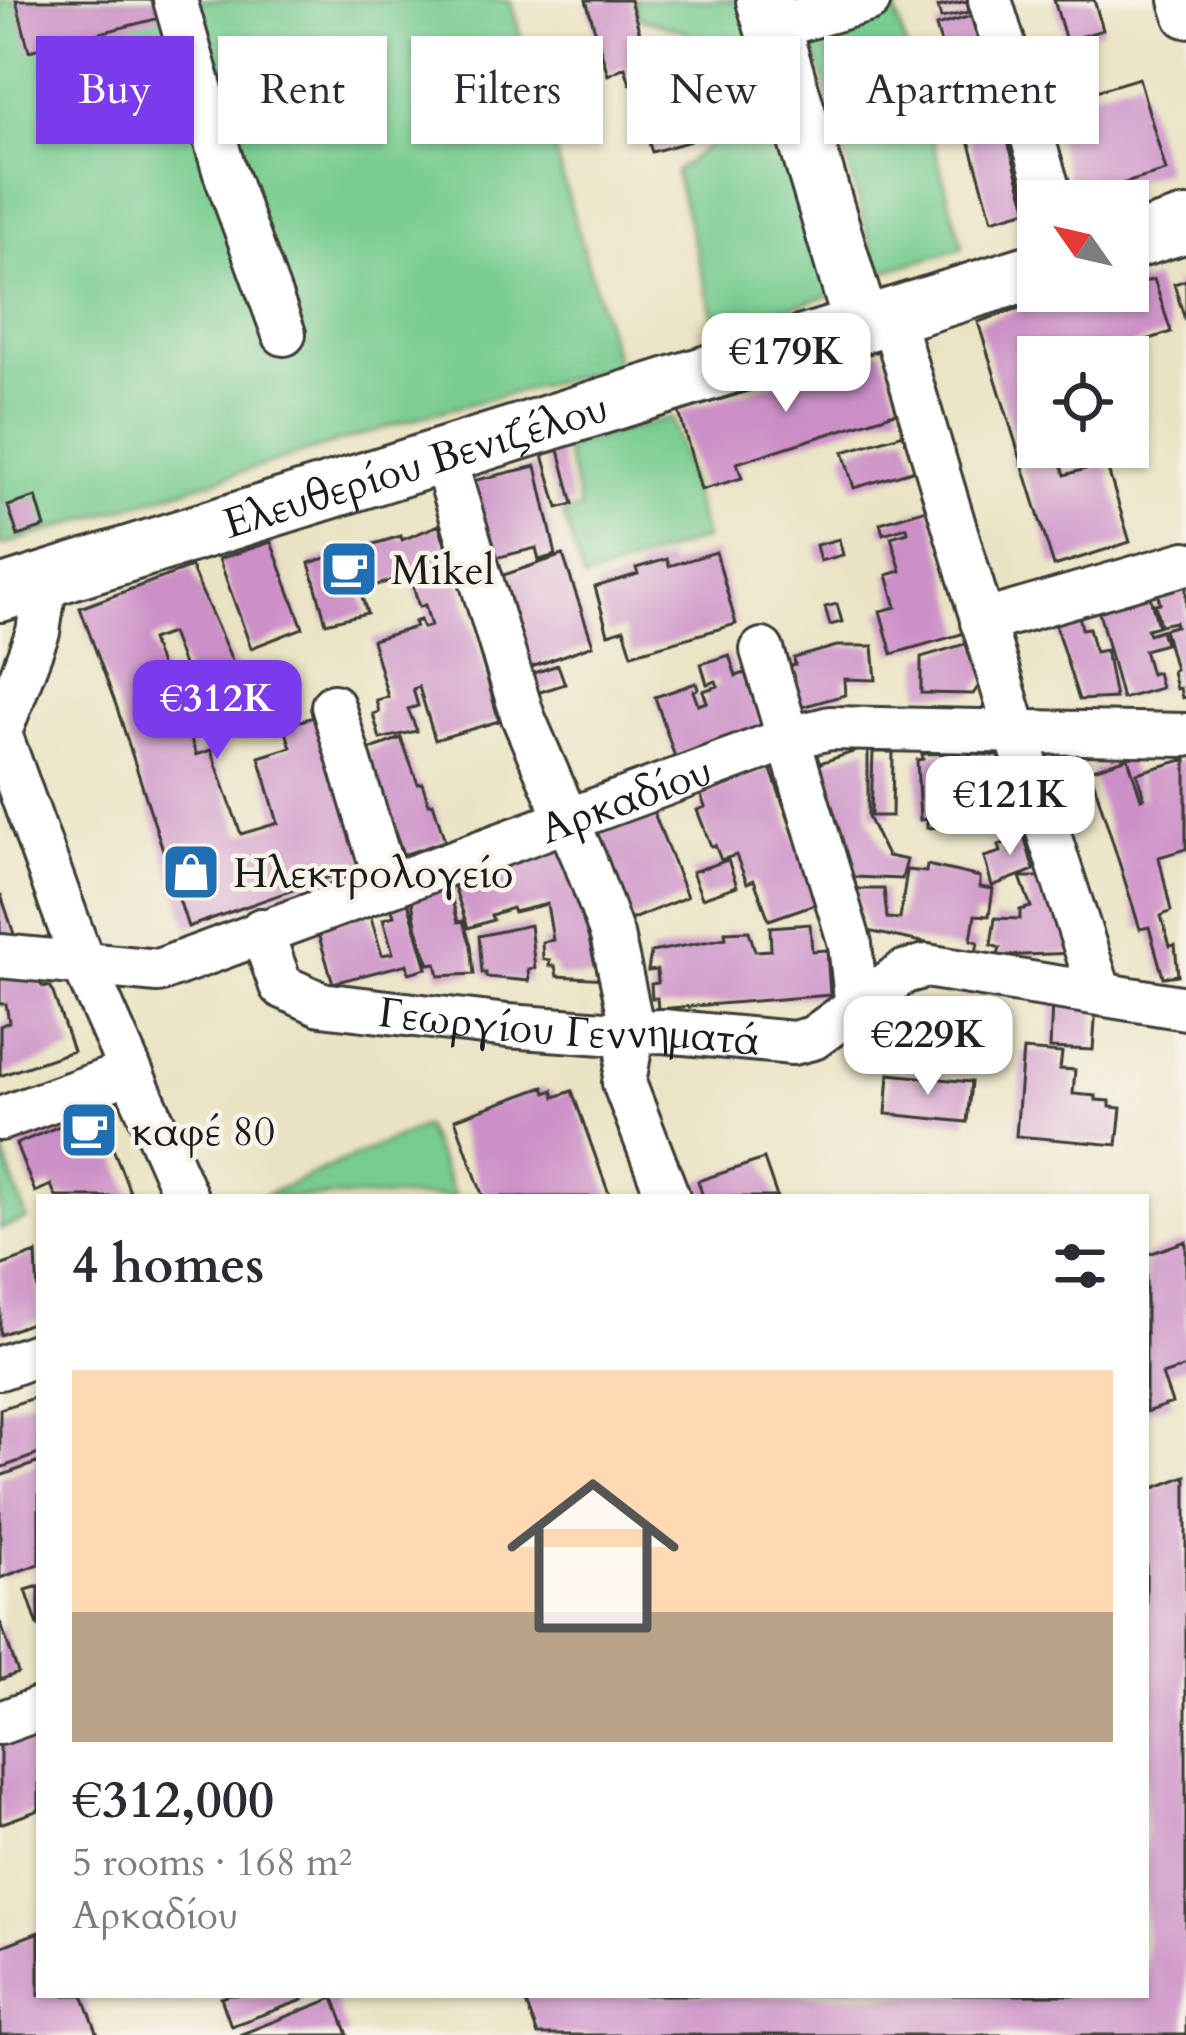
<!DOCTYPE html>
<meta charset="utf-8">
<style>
body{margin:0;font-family:Cardo,serif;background:#f7f7f7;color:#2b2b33;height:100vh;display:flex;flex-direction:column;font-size:45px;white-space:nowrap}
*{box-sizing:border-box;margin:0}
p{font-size:39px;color:#7c7c81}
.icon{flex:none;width:66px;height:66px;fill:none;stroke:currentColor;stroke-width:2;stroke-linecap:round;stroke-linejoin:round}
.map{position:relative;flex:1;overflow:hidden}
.drawer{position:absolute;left:36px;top:1194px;width:1113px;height:804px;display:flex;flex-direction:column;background:#fff;border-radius:0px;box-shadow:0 3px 9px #0004}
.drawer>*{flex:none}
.guide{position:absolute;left:36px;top:36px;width:1116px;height:108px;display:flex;gap:24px}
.needle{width:78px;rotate:304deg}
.buttons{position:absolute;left:1017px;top:180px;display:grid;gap:24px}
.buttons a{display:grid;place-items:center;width:132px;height:132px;border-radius:0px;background:#fff;box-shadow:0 3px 9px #0004;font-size:60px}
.price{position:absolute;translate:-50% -102px;padding:0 27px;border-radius:24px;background:#fff;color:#222;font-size:39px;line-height:78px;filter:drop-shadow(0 3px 6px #0008)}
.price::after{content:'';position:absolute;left:50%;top:72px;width:36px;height:27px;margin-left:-18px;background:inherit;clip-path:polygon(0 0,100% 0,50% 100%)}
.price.selected{background:#7c3aed;color:#fff}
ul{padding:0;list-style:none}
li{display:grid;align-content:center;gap:24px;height:636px;padding:0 36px}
li span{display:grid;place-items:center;height:372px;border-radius:0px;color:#555}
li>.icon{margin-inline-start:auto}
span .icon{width:216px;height:216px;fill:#fffc;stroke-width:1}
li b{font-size:51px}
h2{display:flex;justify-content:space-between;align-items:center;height:144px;padding:0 36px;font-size:51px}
.pill{padding:0 42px;border-radius:0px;background:#fff;box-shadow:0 3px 9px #0004;font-size:42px;line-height:108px}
.pill.selected{background:#7c3aed;color:#fff}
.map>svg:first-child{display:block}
</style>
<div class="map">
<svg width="1186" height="2035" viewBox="0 0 1186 2035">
<rect width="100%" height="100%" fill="#f7f3e8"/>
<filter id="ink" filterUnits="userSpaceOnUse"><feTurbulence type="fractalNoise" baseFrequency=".00833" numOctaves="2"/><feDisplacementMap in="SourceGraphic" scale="24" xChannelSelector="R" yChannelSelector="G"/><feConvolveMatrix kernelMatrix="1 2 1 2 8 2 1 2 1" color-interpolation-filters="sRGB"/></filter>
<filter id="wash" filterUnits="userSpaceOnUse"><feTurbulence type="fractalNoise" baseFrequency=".004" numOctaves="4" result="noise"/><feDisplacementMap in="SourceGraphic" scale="48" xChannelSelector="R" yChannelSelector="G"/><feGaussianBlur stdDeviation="2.7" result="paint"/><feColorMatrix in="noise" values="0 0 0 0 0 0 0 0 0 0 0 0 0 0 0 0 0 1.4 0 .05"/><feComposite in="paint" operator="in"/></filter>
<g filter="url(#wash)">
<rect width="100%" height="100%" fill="#eae3c3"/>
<!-- green -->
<path fill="#78cc90" stroke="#4a7456" stroke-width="3" d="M0,0h510l108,366 -191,49 -427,131z
M634,0h118l83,294 -118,35 -42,-157 41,-32 -30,-109 -47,-13z
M895,9l68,239 -84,25 -69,-240z
M672,417l33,121 -121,42 -21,-67 18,-4 -16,-61z
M424,1126l31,71h-192v-1z
M0,1144l27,75 -27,10z"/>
<g id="blocks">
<!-- building -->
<path fill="#cc90c7" d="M16,0h144l4,17 -135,34z
M586,0h44l18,60 17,-6 26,87 -39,11 -6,-18 7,-2 -16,-51 -7,3 -5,-17 -17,8z
M1054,0h40l9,30 -37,11z
M967,1l2,11 -28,6 -3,-11z
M971,16l57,194 -36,10 -56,-194z
M1139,78l27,93 -92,27 -28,-92z
M82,86l8,42 -31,6 -8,-42z
M1154,279l17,53 -51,17 -1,-6 -39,14h-42v90h18l9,28 41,-12 24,79 -76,24 -76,-244 68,-23 1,7 42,-15h12l2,4 25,-4v-4z
M1186,280v40h-1l-11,-36z
M882,350l19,61 -164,52 5,15 -41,12 -22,-78z
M907,433l12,36 -65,19 -11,-36z
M559,450l14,54 -15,4 -15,-53z
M536,466l20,89 -17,5 -3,-12 -45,11 -23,-77z
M36,497l9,30 -27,9 -10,-30z
M930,508l35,125 -73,21 -12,-43 16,-4 -9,-32 14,-4 -10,-34 17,-5 -1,-5 -24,7 -3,-11z
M439,525l9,29 4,-1 47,168 -64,19 -16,-53 -6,2 5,17 -10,3 9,22 -37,8 -7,-25 6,-2 -3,-12 12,-3 -16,-57 44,-13 -2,-5 6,-2 3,8 8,-2 -6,-21 -6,2 -9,-32 -50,15 7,23 -41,10 -17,-60 92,-27 1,4z
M839,539l4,16 -23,6 -4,-16z
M271,542l32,86 -52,20 -32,-89z
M716,552l20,72 -104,30 -8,-25 -16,5 -13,-47 43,-13 -2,-6 31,-9 2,7z
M563,555l30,90 -64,23 -31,-91z
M191,567l47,107 -45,18 -22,-59 -20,7 17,48 6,-2 22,69 15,-5 30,84 37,-11 -19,-66 32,-10 -7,-21 39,-12 46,149 -181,64 -72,-222 -36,-97z
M1186,585v112l-4,1 -2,-10 -4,1 -4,-18 3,-2 -11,-40 12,-3 -1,-4 -15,3 -5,-21 5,-1 -3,-11z
M1149,593l9,33 -11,3 2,5 12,-4 4,14 -21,6 7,24 6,-2 4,16 -39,11 -23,-87z
M1088,599l3,13 -12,3 3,14 7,-1 6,24 11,-2 9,48 -36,2 -29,-92z
M837,604l5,18 -12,3 -5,-18z
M978,640l10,33 -15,21 -52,-1v-36z
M837,646h36l3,34 -32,-1 1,16 -47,13 -11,-41 8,-2 -1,-7z
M729,655l7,21 9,-3 18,55 -88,29 -20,-60 41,-14 2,6 -5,2 5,14 9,-3 -4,-11 15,-5 -2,-5 -9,3 -6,-20z
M558,665l7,19 -28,9 -6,-19z
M401,738l17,46 4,-1 7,21 4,-1 12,38 -42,14 -37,-104z
M868,747v70l19,39 20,4 -5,19 -49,-2 -39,-112z
M873,752h20l-1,64h-21z
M959,753l3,73 -35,2v-9l-7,1 -3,-60 6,-1 -1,-5z
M970,753l29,3 20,64 -24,5 1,7 -7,1 -3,-20 -19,2 -1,-54z
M1128,758l13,41 3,-1 -7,-25 49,-14v90l-27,8 12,54 -10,5 9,30 5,-1 3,30 -15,2 -14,-50 -9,2 -50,-159z
M770,767l48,136 -49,17 -15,-40 -7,3 -11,-28 -15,5 -6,-15 -4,1 -14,-36 8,-3 -5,-14z
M652,808l35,89 -57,23 -37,-91z
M1021,825l13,45 -42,16 -8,-29 17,-5 -2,-7 9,-3 -4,-12z
M566,842l29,123 9,1 2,13 -49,-3 -2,-10h-6l1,-6 -7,-1 -1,-17 11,-2 -6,-36 -33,8 -2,-4 -21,7 2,5 -25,8 -17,-51z
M728,860l9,26 -35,12 -10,-26z
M927,865l53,12v10l13,2 -4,27 -14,-1 -4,25 7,2 -2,11 -109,-22 -13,-42h30l3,29 13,1 7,-49 19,2z
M1020,877h26l29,76 -77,3 2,-8 -9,-3 4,-27 25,1v-9l11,-3z
M448,885l10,37 5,-1 8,24 3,29 -35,2 -3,-13 -7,1 -12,-35 -6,-33z
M0,895h1l16,48 -17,-1z
M408,902l19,66 -18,5 -2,-9 -74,19 -17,-56 53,-16 13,44 11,-2 -10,-34 11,-3 -3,-9z
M810,924l2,27 15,-1 3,45 -172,14 -1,-11h-5l-1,-14 7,-1 -1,-13 -9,1 3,-19 75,-14 -1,-6 24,-1 6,20 16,-1 -1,-23z
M530,925l5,43 -7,1 1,12 -43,-4v-4h-4l-3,-37z
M0,961l29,4 13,21 9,1 22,64 -73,25v-50l9,-4 -3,-18h-6z
M1052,1002l44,3 -3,45 -43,-2z
M1023,1050l39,3 -2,16 15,1 -2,24 23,2v4l14,1v6l11,1 -4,37 -101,-9z
M889,1074l82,8 -4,40 -81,-8z
M544,1087l2,6 7,-3 2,7 17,-6 38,106h-127l-28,-78z
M98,1110l34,87h-76l-5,-12 -16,7 -19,-48z
M764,1159l13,38h-74l-5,-16z
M1186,1241v126l-24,8 10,28 -26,9v-157z
M36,1253l3,67 -39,15v-69z
M39,1396v58l-39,14v-59z
M39,1462v102l-39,14v-102z
M1186,1476v559h-648l-15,-40h623v-504z
M39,1586v40h-1l-12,-36z
M1,1624l17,49 -18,7v-55z
M39,1723v87l-39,14v-86z
M39,1932v63h44l15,40h-98v-88z
M230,1995h71l2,5 -72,26 -10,-28z
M334,1998l14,37h-109z"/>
</g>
</g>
<g filter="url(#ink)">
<use href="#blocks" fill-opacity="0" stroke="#3b3a35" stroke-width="3"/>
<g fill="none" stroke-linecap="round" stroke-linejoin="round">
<!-- minor casing -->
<g stroke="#3b3a35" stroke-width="48">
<g id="minor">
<path d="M175,0l49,170 60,164"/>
<path d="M990,0l62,201"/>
<path d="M1181,0l5,16"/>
<path d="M772,28l97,-28"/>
<path d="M891,315l124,414 85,264"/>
<path d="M443,455l80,262 62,144 27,74 21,96 -9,52 44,114"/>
<path d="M982,622l204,-59"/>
<path d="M762,650l88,294 7,64"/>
<path d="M333,706l54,179"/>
<path d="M0,732l38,-100 8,-53"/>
<path d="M0,734l82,227 104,236"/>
<path id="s1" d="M261,930l20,56 40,18 187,22 96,7 59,-2 130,12 20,-5 91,-66 22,-6 260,42"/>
<path id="s2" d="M0,956l158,15 632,-233 40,-10 356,7"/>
<path d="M0,1119l130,-47"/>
<path d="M0,1368l39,-14"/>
<path d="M0,1723l39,-14"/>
</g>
</g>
<!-- major casing -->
<g stroke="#3b3a35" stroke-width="60">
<g id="major">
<path d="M764,0l97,324"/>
<path d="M1128,243l58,-18"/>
<path id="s3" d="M0,594l1038,-324"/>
</g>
</g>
<!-- minor -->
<use href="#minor" stroke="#fff" stroke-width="42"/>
<!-- major -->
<use href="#major" stroke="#fff" stroke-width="54"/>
</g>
</g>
<!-- icons -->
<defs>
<g id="cafe-square" transform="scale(3)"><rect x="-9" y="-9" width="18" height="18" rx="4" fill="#1f6fb2" stroke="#f7f3e8"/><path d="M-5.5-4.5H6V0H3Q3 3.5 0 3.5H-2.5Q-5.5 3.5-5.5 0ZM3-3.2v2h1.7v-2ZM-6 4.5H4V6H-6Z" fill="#fff"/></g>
<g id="shop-square" transform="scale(3)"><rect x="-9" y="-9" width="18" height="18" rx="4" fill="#1f6fb2" stroke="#f7f3e8"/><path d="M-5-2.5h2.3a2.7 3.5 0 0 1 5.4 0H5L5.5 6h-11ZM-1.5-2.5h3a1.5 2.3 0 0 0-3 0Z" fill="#fff"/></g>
</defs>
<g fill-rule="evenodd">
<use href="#cafe-square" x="349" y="569"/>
<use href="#shop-square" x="191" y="872"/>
<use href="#cafe-square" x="89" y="1130"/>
</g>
<g text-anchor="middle" stroke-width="9" stroke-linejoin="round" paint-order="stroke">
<!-- street labels -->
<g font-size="42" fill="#1c1c1c" stroke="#f7f3e8">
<text dy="15" stroke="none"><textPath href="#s3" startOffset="435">Ελευθερίου Βενιζέλου</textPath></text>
<text dy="15" stroke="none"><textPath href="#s2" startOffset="657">Αρκαδίου</textPath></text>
<text dy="15" stroke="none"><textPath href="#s1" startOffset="354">Γεωργίου Γεννηματά</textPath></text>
</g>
<!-- poi labels -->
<g font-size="42" fill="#1c1c1c" stroke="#f7f3e8" text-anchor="start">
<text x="391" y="584">Mikel</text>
<text x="233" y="887">Ηλεκτρολογείο</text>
<text x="131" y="1145">καφέ 80</text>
</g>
</g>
</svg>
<div class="buttons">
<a><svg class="needle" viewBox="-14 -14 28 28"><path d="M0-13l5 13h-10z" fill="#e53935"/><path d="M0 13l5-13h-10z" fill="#7c7c81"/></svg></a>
<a><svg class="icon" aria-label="locate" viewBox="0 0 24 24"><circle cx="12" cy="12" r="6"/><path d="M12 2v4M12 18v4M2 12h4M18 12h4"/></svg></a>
</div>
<b class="price" style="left:786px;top:415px">€179K</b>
<b class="price selected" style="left:217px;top:762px">€312K</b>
<b class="price" style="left:1010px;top:858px">€121K</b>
<b class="price" style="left:928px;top:1098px">€229K</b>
<div class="guide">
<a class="pill selected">Buy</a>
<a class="pill">Rent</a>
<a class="pill">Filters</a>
<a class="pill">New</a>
<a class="pill">Apartment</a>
</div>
<section class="drawer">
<h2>4 homes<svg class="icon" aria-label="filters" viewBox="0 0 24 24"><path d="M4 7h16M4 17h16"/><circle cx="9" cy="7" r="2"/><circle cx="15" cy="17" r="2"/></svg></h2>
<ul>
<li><span style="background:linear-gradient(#ffd9b3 65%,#b9a48a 0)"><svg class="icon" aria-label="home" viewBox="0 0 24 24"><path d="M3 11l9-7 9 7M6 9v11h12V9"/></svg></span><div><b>€312,000</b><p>5 rooms · 168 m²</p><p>Αρκαδίου</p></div></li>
</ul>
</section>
</div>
